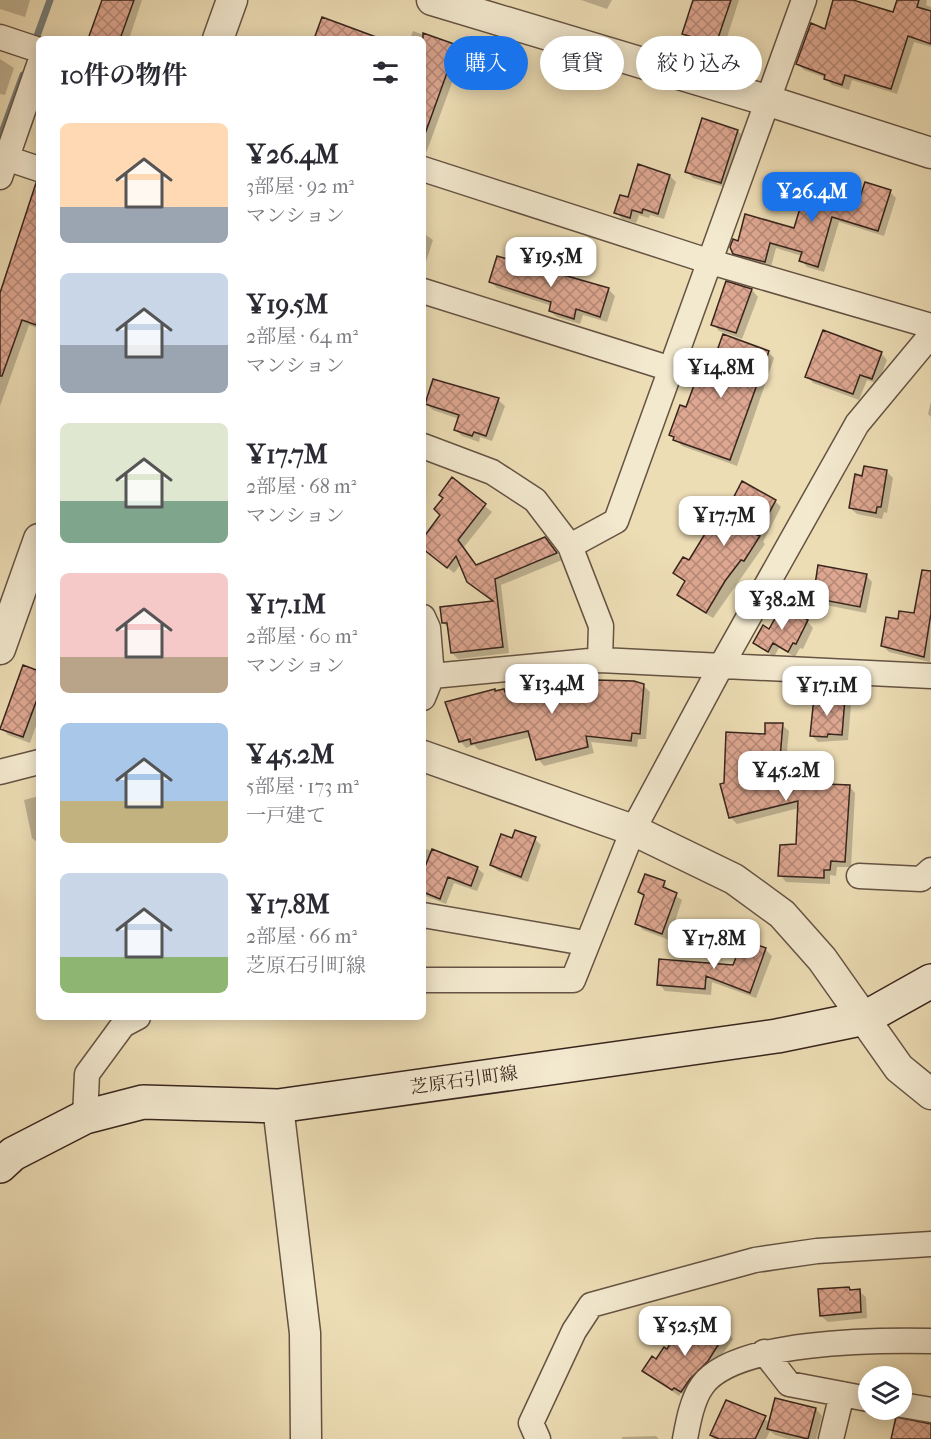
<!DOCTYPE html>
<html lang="ja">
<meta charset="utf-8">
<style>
body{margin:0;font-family:"IM FELL French Canon","Noto Serif JP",serif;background:#f7f7f7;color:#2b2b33;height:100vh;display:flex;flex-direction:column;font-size:22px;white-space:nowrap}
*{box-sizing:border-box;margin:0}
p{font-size:20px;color:#7c7c81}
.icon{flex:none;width:33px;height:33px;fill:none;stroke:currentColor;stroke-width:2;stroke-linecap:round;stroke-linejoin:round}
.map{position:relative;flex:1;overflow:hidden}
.panel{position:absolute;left:36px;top:36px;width:390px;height:984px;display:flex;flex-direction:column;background:#fff;border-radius:9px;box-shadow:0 3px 15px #0003}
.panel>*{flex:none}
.guide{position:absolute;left:444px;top:36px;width:396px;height:54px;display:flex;gap:12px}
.tools{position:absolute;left:858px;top:1366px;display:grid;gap:12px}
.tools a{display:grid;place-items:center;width:54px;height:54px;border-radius:50%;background:#fff;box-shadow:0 3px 15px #0003;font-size:30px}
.price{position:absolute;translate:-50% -51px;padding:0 14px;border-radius:12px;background:#fff;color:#222;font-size:20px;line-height:39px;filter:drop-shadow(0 2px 3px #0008)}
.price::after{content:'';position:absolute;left:50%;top:36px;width:18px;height:14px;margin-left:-9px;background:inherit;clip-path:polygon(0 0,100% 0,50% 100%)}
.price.selected{background:#1a73e8;color:#fff}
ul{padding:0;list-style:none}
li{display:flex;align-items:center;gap:18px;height:150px;padding:0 24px}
li span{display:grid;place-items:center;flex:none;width:168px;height:120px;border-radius:9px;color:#555}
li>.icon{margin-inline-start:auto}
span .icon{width:72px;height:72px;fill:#fffc;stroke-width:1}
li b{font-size:26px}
h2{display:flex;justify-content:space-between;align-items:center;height:72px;padding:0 24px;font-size:26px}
.tag{padding:0 21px;border-radius:27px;background:#fff;box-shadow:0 3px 15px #0003;font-size:21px;line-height:54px}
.tag.selected{background:#1a73e8;color:#fff}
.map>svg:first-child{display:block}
</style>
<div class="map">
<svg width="931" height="1439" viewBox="0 0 931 1439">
<defs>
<pattern id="building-cross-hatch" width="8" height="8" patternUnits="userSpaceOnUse" patternTransform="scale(1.5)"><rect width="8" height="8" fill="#dea791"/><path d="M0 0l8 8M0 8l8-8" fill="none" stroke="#b58876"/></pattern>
</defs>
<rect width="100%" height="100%" fill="#edddb5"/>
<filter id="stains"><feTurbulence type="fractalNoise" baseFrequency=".00333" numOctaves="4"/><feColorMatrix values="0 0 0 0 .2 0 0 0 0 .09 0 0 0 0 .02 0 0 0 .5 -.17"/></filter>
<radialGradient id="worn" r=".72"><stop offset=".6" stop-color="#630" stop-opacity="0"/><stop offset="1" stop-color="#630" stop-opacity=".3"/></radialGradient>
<!-- shadow -->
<path fill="#0003" d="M0,0h30l-5,17 -25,-8z
M103,0h39l-13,39h-40z
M581,0h31l-5,9z
M694,0h45l-16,50 -33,-10 -6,-7z
M835,0h13l46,14 5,-14h28l-1,5 5,2v40l-17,-5 -17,52 -45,-14 -3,10 -17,-5 -6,-7 -22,-8 -6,-6 28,-33z
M413,31l43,16 7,6 -38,103 -2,-1v-116h-13z
M0,59l14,9 -9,27 -5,-1z
M738,131l6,6 -16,51 -35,-10 -6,-7z
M670,176l6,6 -12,37 -14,-4 -1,3 -10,-3 -3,8 -14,-4 -6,-7 13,-13z
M39,190v139l-10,-4 -29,81v-109z
M890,192l6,6 -12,38 -45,-14 -15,50 -17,-5 -6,-7 1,-4 -26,-8 -5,19 -30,-7 -7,-7 5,-10 56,-13z
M423,233l10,7 -8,25 -2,-1z
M498,258l111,32 6,6 -8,26 -24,-7 -3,9 -23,-7 -7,-6 2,-5 -55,-18 -6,-6z
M752,290l6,7 -16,42 -23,-8 -6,-7z
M768,352l6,6 -37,108 -55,-20 -11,-11 38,-60z
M881,353l6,7 -9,24 -11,-4 -8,20 -46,-17 -6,-7z
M498,400l7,6 -13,35 -12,-4 -1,5 -17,-6 -6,-6 3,-11 -26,-9 -6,-6z
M931,401v16l-3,-3z
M886,471l7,7 -6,35 -3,-1 -2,7 -25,-5 -7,-6 14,-31z
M452,479l40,33 -28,35 13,19 68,-27 17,21 -61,25 8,68 -51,6 -6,-6 -2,-24 -7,-6 51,-21 -26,-21 -7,-17 -7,9 -31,-25v-8l19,-25 2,-17z
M775,501l6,6 -18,35 2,2 -52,74 -28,-17 -6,-7 7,-12 -11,-9 14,-11 36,-46z
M866,575l6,7 -6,31 -45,-9 -7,-6z
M931,602l-1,60 -41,-10 -6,-6 16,-25 17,-6z
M807,621l6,7 -10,21 -3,-1 -5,9 -16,-9 -5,9 -19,-15 14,-11z
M39,672v45l-9,26 -22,-8 -6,-7z
M564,683l6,6 73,-4 7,7 -4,47h-8l-1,8 -46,-5 3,11 -50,13 -6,-7 -7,-22 -52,13 -5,-5 -8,3 -6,-7 36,-49 8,-2 2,3 33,-8 4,3z
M844,699l7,7 -3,34 -30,2 -7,-7z
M782,725l7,6 -5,52 65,3 6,7 -4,74h-14l-1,9 -6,-1v9l-44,-2 -6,-7 18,-30 1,-37 -62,16 -7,-7 36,-82z
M39,796v48l-7,-6 -8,-38z
M535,839l6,6 -13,37 -30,-11 -7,-6 22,-25z
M423,848l54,20 7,6 -7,17 -23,-8 -8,21 -23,-9z
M646,876l18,7 6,9 12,8 -13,40 -26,-10 -6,-7 8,-26 -5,-5z
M744,942l22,8 6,6 -16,42 -44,-16 -1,13 -46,-4 -6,-7 75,-17z
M849,1288l3,3h7l7,6 1,21 -39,4 -7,-6z
M721,1322l12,17 -19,28 -26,30 -7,-4 -2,3 -35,-25 30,-25z
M727,1402l43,20 46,-13 6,7 -6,23h-28l-13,-4 -5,-4 -4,8h-53l-1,-4z
M656,1436l3,3h-37v-2z"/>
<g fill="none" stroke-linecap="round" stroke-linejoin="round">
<!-- stream -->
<path stroke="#757e79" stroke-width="7" d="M37,36l13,-36
M0,138l23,-63"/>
</g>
<!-- building -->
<path fill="url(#building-cross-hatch)" stroke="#38251d" stroke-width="1.5" d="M102,0h32l-14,39h-32z
M693,0h38l-15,44 -34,-10z
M833,0h20l40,12 4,-12h22l-2,7 14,4v33l-23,-8 -17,53 -46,-14 -3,10 -18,-6 1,-4 -29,-11 15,-41 14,6z
M322,17l54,20 -1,2h-61z
M423,33l34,12 -32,89 -2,-1z
M702,118l36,12 -17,53 -36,-11z
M638,164l32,11 -12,39 -15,-5 -1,4 -10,-3 -2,8 -16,-5 6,-18 8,2z
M865,182l26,8 -13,41 -46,-14 -14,50 -19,-6 3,-9 -32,-9 -5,19 -32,-8 -3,-7 3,-8 5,2 7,-27 49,14 13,-43 52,15z
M36,183h3v143l-17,-6 -20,56h-2v-83z
M497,256l112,32 -9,29 -24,-8 -2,10 -25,-8 2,-9 -62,-20z
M726,281l26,8 -16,44 -25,-8z
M823,330l59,22 -10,27 -12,-4 -7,19 -48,-17z
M723,334l46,17 -39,109 -57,-20 1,-3 -5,-2 11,-30 6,2 14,-38 9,4z
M433,379l66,19 -13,38 -12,-4 -2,4 -18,-6 5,-15 -34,-11z
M864,466l23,4 -6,37h-4l-1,6 -27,-5 6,-34 7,2z
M452,477l34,27 -28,36 18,25 69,-28 12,16 -62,26 8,68 -52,6 -4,-30h-5l-2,-16 53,-6 -26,-19 -11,-26 -9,12 -24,-19v-11l17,-23 -6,-6 9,-11 -4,-3z
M742,481l34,19 -19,35 3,1 -16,25 -3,-1 -16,21 -19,32 -29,-18 8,-14 -12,-8 10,-16 6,3 30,-49 6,3z
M818,565l49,9 -7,33 -47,-9z
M922,570l9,1v42l-7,44 -43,-11 5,-29 12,2 1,-8 15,2z
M782,606l26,14 -12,24 -3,-1 -5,9 -15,-9 -5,9 -15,-9 10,-18 6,4z
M23,665l16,6v23l-16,43 -23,-8z
M595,680l39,1 10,3 -4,50 -8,-1 -1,8 -45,-5 2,11 -52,13 -8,-29 -57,13 -1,-5 -11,3 -14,-40 50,-13v2l9,-2 1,3 35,-9 1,4 23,-6 2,9z
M814,697l31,1 -3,37 -14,-1 -1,3 -17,-1z
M765,723h18l-5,59 72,3 -5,77 -14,-1 -1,9h-6v8l-46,-2 2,-31 16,-1 2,-43 -69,17 -9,-34 4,-1 2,-51 39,2z
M515,830l21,7 -15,40 -31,-12 11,-31 11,4z
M432,849l46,18 -7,19 -23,-9 -8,22 -17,-7v-20z
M645,874l20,7 -2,6 14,6 -15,41 -27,-10 9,-29 -6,-3z
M743,940l23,8 -16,45 -44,-17 -1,13 -48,-4 2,-26 74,6z
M849,1287l1,3 10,-1 1,23 -41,4 -2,-27z
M721,1320l6,11 -19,30 -18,18 -9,13 -7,-4 -2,2 -30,-19 10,-15 4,3 8,-12 3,2 4,-7 4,2z
M775,1398l41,10 -8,31 -41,-10z
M726,1400l40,16 -11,23h-36l-9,-4z
M896,1417l35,7v15h-40z"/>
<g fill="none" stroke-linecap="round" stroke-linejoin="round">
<!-- minor casing -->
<g stroke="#655343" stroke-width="27">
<path id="minor" d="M0,37l39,13
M0,156l39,13
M423,169l288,93 220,64
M0,177l39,-112
M423,291l248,78
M423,446l69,26 43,28 35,46 31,80 -1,34
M570,546l46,-25 188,-521
M423,617l5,11 4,48 -9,22
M432,676l168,-16 331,16
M0,772l39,-10
M859,876l62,3 10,-9
M423,915l162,28
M423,980h150l60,-150 87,-162 137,-244 74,-89
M85,1117l2,-43 36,-49 15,-8
M764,1352l25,32 79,15
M902,1405l29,5
M538,1439l-7,-16 43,-92 17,-26 164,-45 62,-9 114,-7
M685,1439c3,-16 7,-39 17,-53 31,-46 177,-46 229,-45
M831,1439l11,-45"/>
</g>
<!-- tertiary casing -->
<g stroke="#655343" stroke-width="33">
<path id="tertiary" d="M432,0l337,101 162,52
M218,39l14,-39
M0,649l39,-110
M423,756l210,74 101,49 48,35 40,45 77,109 32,26
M278,1106l27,227 1,106"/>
</g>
<!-- secondary casing -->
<g stroke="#38251d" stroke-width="36">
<path id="secondary" d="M0,1166l13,-12 72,-37 58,-15 135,4 499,-70 88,-18 66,-37"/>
</g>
<!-- minor -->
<use href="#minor" stroke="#f3e9cf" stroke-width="24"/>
<!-- tertiary -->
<use href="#tertiary" stroke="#f3e9cf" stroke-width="30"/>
<!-- secondary -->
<use href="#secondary" stroke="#f3e9cf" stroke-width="33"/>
</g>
<g text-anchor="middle" stroke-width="5" stroke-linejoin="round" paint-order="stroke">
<!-- street labels -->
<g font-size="18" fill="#38251d" stroke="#f3e9cf">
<text transform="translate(464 1080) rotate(-8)" y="6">芝原石引町線</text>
</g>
</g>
<rect width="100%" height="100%" filter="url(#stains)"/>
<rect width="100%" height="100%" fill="url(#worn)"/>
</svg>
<div class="tools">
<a><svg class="icon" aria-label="layers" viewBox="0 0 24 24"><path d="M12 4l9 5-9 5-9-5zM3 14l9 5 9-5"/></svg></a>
</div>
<b class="price selected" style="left:812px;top:223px">¥26.4M</b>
<b class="price" style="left:551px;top:288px">¥19.5M</b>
<b class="price" style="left:721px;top:399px">¥14.8M</b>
<b class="price" style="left:724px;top:547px">¥17.7M</b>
<b class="price" style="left:782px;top:631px">¥38.2M</b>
<b class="price" style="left:552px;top:715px">¥13.4M</b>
<b class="price" style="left:827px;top:717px">¥17.1M</b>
<b class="price" style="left:786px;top:802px">¥45.2M</b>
<b class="price" style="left:714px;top:970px">¥17.8M</b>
<b class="price" style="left:685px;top:1357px">¥52.5M</b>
<div class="guide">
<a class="tag selected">購入</a>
<a class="tag">賃貸</a>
<a class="tag">絞り込み</a>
</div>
<section class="panel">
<h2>10件の物件<svg class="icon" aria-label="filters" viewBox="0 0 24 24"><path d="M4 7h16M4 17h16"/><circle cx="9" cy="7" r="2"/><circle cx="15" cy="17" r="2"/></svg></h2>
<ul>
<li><span style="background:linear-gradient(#ffd9b3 70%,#9aa5b1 0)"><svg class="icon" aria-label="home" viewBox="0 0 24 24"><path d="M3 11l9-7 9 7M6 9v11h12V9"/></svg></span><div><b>¥26.4M</b><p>3部屋 · 92 m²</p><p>マンション</p></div></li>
<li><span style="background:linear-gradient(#c9d6e8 60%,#9aa5b1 0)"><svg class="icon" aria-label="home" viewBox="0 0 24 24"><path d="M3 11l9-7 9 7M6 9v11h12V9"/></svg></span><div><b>¥19.5M</b><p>2部屋 · 64 m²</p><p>マンション</p></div></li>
<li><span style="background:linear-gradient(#dfe7d0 65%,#7fa58c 0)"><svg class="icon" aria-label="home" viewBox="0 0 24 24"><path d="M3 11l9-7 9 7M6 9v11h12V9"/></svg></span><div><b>¥17.7M</b><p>2部屋 · 68 m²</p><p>マンション</p></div></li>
<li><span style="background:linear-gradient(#f6c9c9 70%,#b9a48a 0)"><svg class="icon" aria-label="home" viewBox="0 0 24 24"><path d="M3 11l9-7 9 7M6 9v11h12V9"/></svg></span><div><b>¥17.1M</b><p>2部屋 · 60 m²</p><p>マンション</p></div></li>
<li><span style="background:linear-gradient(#a9c7e8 65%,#c2b280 0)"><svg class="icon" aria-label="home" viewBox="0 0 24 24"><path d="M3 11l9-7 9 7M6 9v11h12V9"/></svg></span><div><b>¥45.2M</b><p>5部屋 · 173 m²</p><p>一戸建て</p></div></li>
<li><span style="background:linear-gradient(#c9d6e8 70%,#8fb573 0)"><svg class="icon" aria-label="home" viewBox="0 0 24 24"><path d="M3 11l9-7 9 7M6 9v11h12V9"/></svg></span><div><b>¥17.8M</b><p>2部屋 · 66 m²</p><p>芝原石引町線</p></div></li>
</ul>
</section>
</div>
